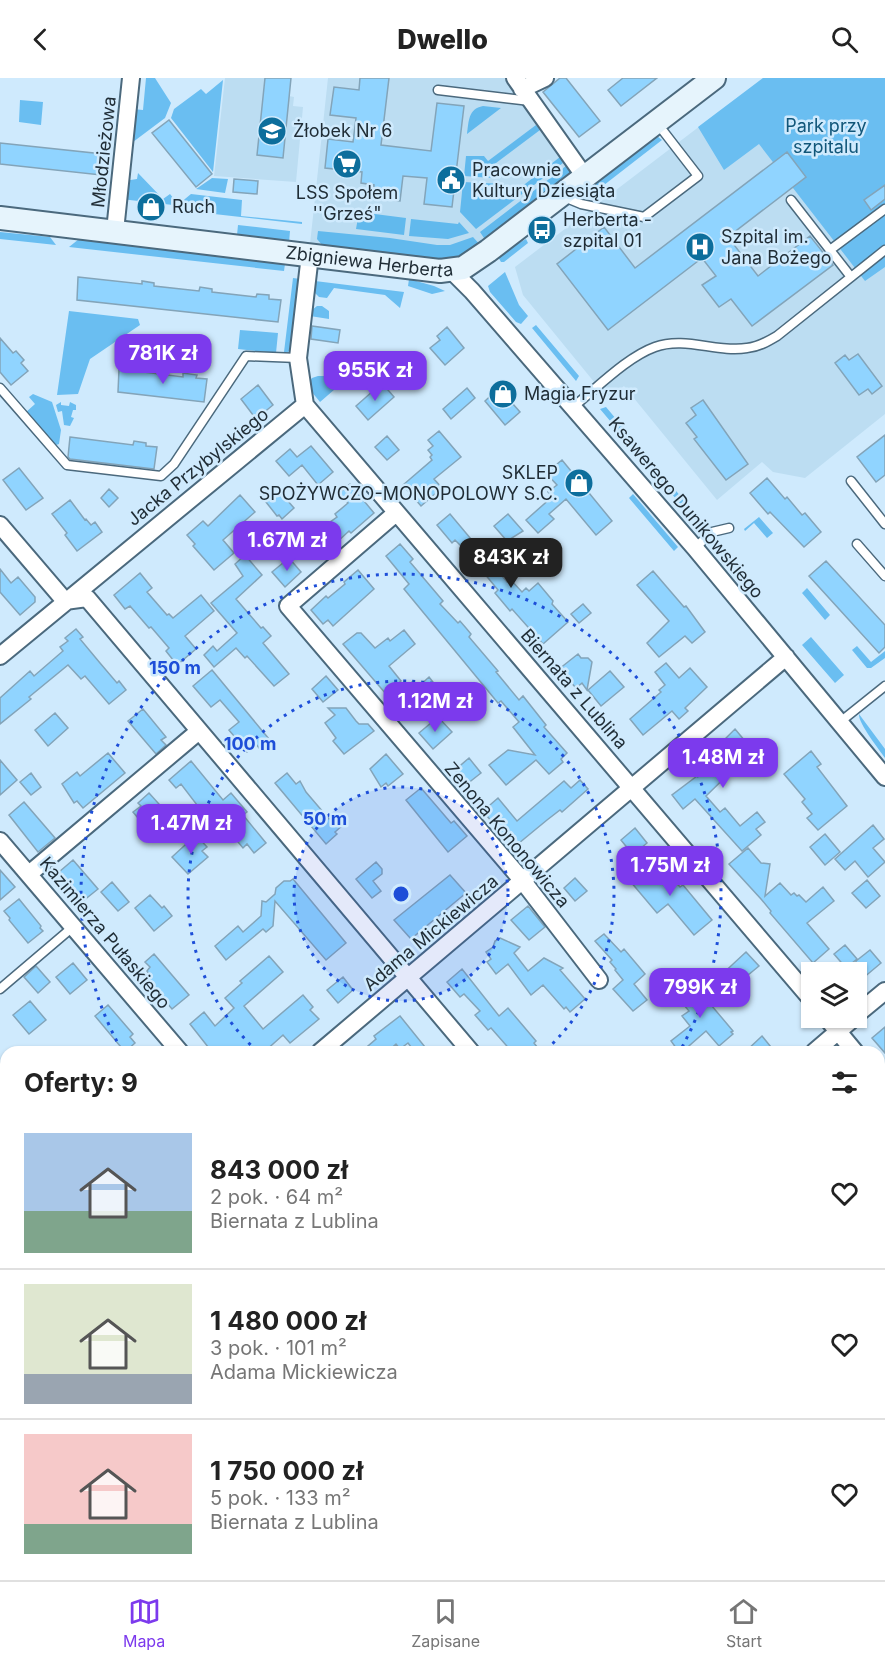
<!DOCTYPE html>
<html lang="pl">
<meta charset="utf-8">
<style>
body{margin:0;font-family:Inter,sans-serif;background:#f6f6f6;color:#222;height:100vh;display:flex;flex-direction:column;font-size:22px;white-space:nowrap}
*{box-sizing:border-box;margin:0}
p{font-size:20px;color:#767676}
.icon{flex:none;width:33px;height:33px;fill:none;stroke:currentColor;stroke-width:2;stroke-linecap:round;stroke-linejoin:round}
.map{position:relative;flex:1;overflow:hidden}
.details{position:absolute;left:0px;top:968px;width:885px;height:536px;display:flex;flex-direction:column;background:#fff;border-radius:18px 18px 0 0;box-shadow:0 2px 4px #0004}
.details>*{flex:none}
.buttons{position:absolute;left:801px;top:884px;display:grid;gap:12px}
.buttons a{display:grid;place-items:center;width:66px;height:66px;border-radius:0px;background:#fff;box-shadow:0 2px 4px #0004;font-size:30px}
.price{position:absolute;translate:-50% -51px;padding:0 14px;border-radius:12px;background:#7c3aed;color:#fff;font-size:20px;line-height:39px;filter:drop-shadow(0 2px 3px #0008)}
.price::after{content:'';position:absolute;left:50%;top:36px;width:18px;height:14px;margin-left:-9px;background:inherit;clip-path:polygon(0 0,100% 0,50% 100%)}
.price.current{background:#222;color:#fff}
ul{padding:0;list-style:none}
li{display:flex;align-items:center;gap:18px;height:150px;padding:0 24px}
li+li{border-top:2px solid #e0e0e0}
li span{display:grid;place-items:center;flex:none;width:168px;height:120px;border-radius:0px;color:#555}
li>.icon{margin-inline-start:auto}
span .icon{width:72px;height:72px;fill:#fffc;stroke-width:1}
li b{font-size:26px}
h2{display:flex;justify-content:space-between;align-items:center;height:72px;padding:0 24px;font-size:26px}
header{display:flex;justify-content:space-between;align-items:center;height:78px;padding:0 24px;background:#fff;font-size:27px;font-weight:800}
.tab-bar{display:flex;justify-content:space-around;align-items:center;height:84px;border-top:2px solid #e0e0e0;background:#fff;font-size:16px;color:#767676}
.tab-bar a{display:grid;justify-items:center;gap:3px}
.tab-bar .current{color:#7c3aed}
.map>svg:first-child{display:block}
</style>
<header><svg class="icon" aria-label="back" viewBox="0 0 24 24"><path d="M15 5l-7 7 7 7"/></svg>Dwello<svg class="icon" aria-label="search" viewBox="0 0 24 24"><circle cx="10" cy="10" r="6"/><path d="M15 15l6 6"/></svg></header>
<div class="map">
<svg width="885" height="1502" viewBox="0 0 885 1502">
<rect width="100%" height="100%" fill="#cfeafd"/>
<!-- built -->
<path fill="#bcddf2" d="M225,0h66l-2,18 5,1 -1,9 10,1 -7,75 -82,-6z
M328,0h178l70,95 -101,77 -31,9 -134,-15z
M763,0h122v336l-80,64 -32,-6 -11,-10 -45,38 -93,-114 -16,13 -85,-104 -8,-28z
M0,1138l6,7v53l-6,15z
M0,1215l6,2v66l-6,15z"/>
<!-- green -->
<path fill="#6abef1" d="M146,0h9l16,25 -6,15 -32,24 -3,-2 2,-31 11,1z
M763,0h122v189l-20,14 -106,-137 -35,26 -26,-43z
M223,2l-10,92 -42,-54 3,-9 27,-20 5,5z
M20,22l23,2 -2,23 -22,-3z
M657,58l5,4 -76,59 -3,-1 -2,-5z
M138,95l25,26 7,-5 4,5 -1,6 -52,-6 3,-18 13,-2z
M212,100l16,1 -3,14 -29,-4z
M191,116l51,6 -1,16 61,6v2l-123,-14 1,-7z
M238,147l52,6 -1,12 -52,-8z
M0,154l50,5 6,8 -56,-6z
M79,161l206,25 -1,7 -215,-24z
M526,161l2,4 -24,19h-3l-4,-7z
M505,194l14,33 9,11 -7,8 -5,-2 -26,-30 -2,-6z
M293,200l7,1 -8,69 -4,4h-4z
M409,201l25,7 11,5 -13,3 -24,-8z
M315,203l89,11 -4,16 -15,-13 -51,-7 -7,10 -8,-1 -4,-4z
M317,228h5l7,5v8l-19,-3 2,-6z
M69,233l69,8 2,6 -50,34 -12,35 -21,1z
M536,247l43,51 -3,5 -44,-53z
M240,252l38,3 -2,20 -38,-4z
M318,298h19l5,7 -22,19 -13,-16 5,-8z
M33,316l19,8 9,28 -2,14 -6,2 -28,-33 10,-9 -6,-7z
M61,324v3l8,1 1,-4 6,3v5h-3l-2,7 3,1 -4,8 -6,-1 -2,-14 -4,1 -2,-7z
M606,329l47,56 -4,4 -49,-58z
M656,389l31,37 -4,3 -31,-36z
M633,416l45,53 -4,4 -45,-53z
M759,439l14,16 -6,5 -13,-15 -9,8 -1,-2z
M807,510l23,27 -5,5 -23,-27z
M811,559l33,38 -9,8 -33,-38z
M857,568l14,16 14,-11v7l-14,10h-4l-15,-18z
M859,636l26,35v9c-6,-9 -27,-35 -26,-44z"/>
<!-- forest -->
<path fill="#61b9ed" d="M483,28l18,2 -34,26c2,-13 1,-25 16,-28z
M536,47l4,5 -48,36 5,8 -5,4 -28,-2 2,-20h18l4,5z
M560,79l3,6 -87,66 -16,-17 3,-30 41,2 8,10z
M566,88l5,8 -85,67 -6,-9z
M359,134l47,6 -2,17 -48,-6z
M411,141l47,5 1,-2 10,11 -21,6 -39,-3z
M318,153l72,7 47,7h13l23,-8 8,9c-13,7 -22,13 -36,13l-123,-14 -5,-6z"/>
<!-- building -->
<path fill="#90d4ff" stroke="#83a4b9" stroke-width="1.5" d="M265,0h26l-8,80 -26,-3z
M360,0h29l-8,67 50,6 6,-48 27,3 -12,101 -28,-3 3,-26 -24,-2 -3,25 -27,-3 1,-13 -13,-2 1,-11 -37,-4 3,-29 25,3 3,-24 -26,-3 4,-28 25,3z
M560,0h6l34,43 -21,16 -36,-45z
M623,0h34l-36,28 -13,-16z
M169,42l43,54 -16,13 -44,-54z
M0,65l103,11 -2,21 -101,-11z
M787,74l19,25 -78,60 30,39 52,-40 23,29 -81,61 -21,-27 -12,8 -17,-22 14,-9 -14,-18 -94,72 -51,-66 47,-37 31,41z
M234,101l24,2 -1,13 -24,-2z
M885,107v14l-14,11 -7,-10z
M78,199l64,7v-3l12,2v3l45,5 1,-4 12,2v3l44,5 1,-3 12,1v4l12,1 -3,22 -201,-22z
M312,248l28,4 -2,13 -27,-4z
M447,249l17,21 -19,17 -15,-17 10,-8 -3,-4z
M0,260l13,15 3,-2 8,9 -3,3 7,8 -17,14 -11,-13z
M858,276l24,32 -10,8 -4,-5 -9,6 -24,-32 10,-8 4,5z
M119,291l64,8v-4l14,2 -1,3 11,1 -3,23 -86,-10z
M382,305l12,14 -26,23 -12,-14z
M258,307l15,20 -17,14 -15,-20z
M467,310l8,10 -24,21 -8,-10z
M499,310l21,24 -15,13 -20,-24z
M703,322l45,64 -22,16 -32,-41 3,-2 -11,-14 10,-8 -5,-7z
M439,353l22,26 -27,22 8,9 -21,18 -18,-21 29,-25 -2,-3 2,-2 -4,-5 5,-4 -5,-6z
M885,357v40l-9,7 -19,-25z
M387,358l12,14 -12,10 -12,-13z
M70,359l63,8 1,-4 12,2v3l11,1 -3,22 -84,-10 -2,-2z
M311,368l22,26 -15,13 -16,-20 -13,11 -13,-15 14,-12 7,8z
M562,382l50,61 -16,14 -30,-36 -17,15 5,5 -16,14 -12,-13 26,-23 -4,-5 9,-7 -11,-12z
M19,390l24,30 -17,12 -23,-30z
M767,400l18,21 2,-2 15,18 3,-2 16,19 -17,15 -34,-35 -2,2 -18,-21z
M350,406l24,29 -23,20 -2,-2 -28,26 -15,-18 31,-22 -2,-3 13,-11 -9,-10z
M109,411l9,9 -9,9 -8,-9z
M279,413l15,17 -12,11 -3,-4 -2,1 -11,-14z
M240,417l15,17 -32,28 11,13 -20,17 -21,-24 2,-2 -8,-9 16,-14 5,5z
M70,422l15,20 1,-1 5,6 4,-3 7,10 -25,19 -12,-16 2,-2 -15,-19z
M450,436l57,68 3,-3 12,13 4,-4 3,3 9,-8 15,18 -1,3 16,18 -25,22 -31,-35 -2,2 -15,-18 3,-3 -33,-40 -10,-10 -3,3 -15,-18z
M508,436l15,17 -16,10 -13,-15z
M400,466l13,15 -3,3 33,39 -3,3 18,19 2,-2 6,7 5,6 -2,3 29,34 -2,1 23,28 4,-4 23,29 -2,2 23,26 -6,6 2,3 -14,12 -13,-14 -30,25 -17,-20 19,-15 27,5 -22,-28 6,-5 -18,-21 -3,2 -94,-114 5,-5 -23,-28z
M245,477l17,20 -26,24 25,29 2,-1 8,9 -8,7 26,31 -15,12 -27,-30 -2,2 -9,-10 -22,19 -10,-12 9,-9 4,5 20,-18 -26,-30 32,-27 -8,-12z
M289,480l12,14 -16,15 -13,-15z
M826,483l59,64v22l-6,6 -70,-77z
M0,491l11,14 7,-6 17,20v5l-15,13 -20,-23z
M358,492l16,19 -41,37 -5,-6 -5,4 -12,-14 15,-14 2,2 17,-14 -1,-2z
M653,493l31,36 2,-1 19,26 -13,11 -7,-7 -26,21 -12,-14 22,-22 -32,-36z
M140,495l12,15 -5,4 20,23 2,-1 4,4 28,-23 13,16 -29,25 11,13 -19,16 -11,-14 3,-3 -18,-21 -2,1 -19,-22 -5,3 -11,-14z
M583,526l8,9 -12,10 -8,-9z
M76,551l7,8 -3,2 20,24 17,20 2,-2 7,9 -17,14 -24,-28 -4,3 -13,-14 -39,32 2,2 -31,25v-26l30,-27 4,5 29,-25 -3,-4 8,-6 -3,-3z
M404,552l11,14 -26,22 12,15 -15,13 -43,-50 14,-11h4l14,15 13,-10 2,3z
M578,576l3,4h7l4,4 -5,28 -5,-7 -6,5 -17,-19z
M666,585l13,15 11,-10 17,19 -22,21 3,3 -9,8 -7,-8 -29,24 -13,-16 31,-27 -2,-2 6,-5 -10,-13z
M212,592l57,69 -10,9 -3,-4 -9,8 -18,-22 10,-8 -19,-22 -9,7 -18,-21z
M610,593l14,16 -23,19 -13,-16z
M326,598l12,14 -15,12 -11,-13z
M429,599l7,9 -21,18 -12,-14 9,-8 5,6z
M328,630h18l10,13 3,3h9l6,7 -30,23 -11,-13 3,-3 -11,-15 10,-8z
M143,631l23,28 -5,3 5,5 -10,9 -28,-33z
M55,635l13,15 -20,18 -13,-16z
M438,639l14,15 -19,17 -14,-16z
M735,651l20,24 -14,12 -1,-2 -34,33 14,16 5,-4 15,18 17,-14 8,10 -9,7 5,6 -19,16 -47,-52 -12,10 -11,-14 33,-25 -1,-1 5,-5 -4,-5z
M811,673l10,13 -4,3 30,39 -29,24 -11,-12 5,-4 -10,-12 3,-3 -21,-25z
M108,675l17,20 -42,35 -6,-7 -3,2 -12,-19 15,-12 3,4z
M386,676l17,20 -15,12 -2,-3 -5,4 -11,-18z
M469,680l12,15 -14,11 -12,-14z
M0,682l17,20 -17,15z
M191,683l32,39 8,-7 16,19 -4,3 23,28 -12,10 -7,-9 -4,4 -15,-18 -1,1 -12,-13 -5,4 -29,-38 -5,4 -7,-8z
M31,695l10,14 -10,8 -11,-13z
M287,695l9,11 4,-3 6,11 23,27 5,-4 9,10 -8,7 2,2 -11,10 -51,-61z
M580,702l8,9 -26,23 -2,-2 -13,10 -34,28 -30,-37 15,-13 19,23 47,-40 7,7z
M421,710l30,35 3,-2 13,15 -19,16 -42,-52z
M149,715l10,11 -3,2 8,11 -11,9 -4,-5 -5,4 -11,-13 8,-6 -3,-3z
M24,724l31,36 -17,14 -29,-37z
M873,747l11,14 -11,9 12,14 -17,15 -13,-16 -10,9 -10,-11z
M635,750l12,15 -14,12 -12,-15z
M825,756l15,18 -15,13 -15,-18z
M196,757l11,12 -5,4 6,6 -20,17 -16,-17z
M748,770l13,15 9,1 -5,32 15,-13 11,12 3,-2 3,3 2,-1 7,7 17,-15 11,14 -27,22 22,26 -16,14 -43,-50 1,-2 -10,-12 -32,-35z
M73,782l25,29 -15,12 -24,-29z
M376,784l6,7v5l-9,7 8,10 -9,7 -16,-19z
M660,785l20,24 3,-2 29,35 -18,15 -26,-31 -11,9 -27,-32 2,-2 -1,-2 11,-8 4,5z
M0,792l15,17 -15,13z
M450,797l16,18 -55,46 -17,-19z
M575,800l12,13 -12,10 -11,-13z
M293,801l53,64 -20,17 -51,-59 -2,25 -7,6 -3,-3 -37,31 -11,-14 23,-20 5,6 18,-16 1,-15 4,1 9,-8 1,-6 8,-7h6z
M867,802l13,16 -14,12 -14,-15z
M112,804l17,20 -11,9 -17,-19z
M150,817l12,13 2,-2 8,10 -18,15 -19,-23z
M19,821l22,27 -1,2 3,3 -15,12 -19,-23 1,-2 -6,-7z
M528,828l17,21 -16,13 -18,-20z
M604,856l17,18 3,-3 21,25 -11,10 13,16 -14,11 -20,-22 10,-9 -8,-10 1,-1 -6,-7 2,-2 -17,-19z
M500,860l20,9 -6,6 14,18 16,-13 19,10 -3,2 25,29 -15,13 -4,-5 -2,2 -21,-24 -12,10 -23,-31 -12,10 -9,-12 4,-3 -5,-7 7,-5 2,-6z
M845,867l12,14 -11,9 -12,-14z
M870,872l11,13 -25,21v-23z
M746,874l13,14 -29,24 -11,-13z
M154,876l35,41 -17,14 -27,-32 4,-3 -2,-3 3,-4 -5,-5z
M269,878l14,16 -39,34 19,23 40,-34 10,12 -3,3 9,9 -29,24 -7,-8 -19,17h-52l-22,-28 14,-12 11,14 19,-18 -9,-10 17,-15 -2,-2z
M73,885l14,17 -17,14 -14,-17z
M36,888l14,16 -12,11 -14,-16z
M462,891l37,47 9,-8 28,33 -2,2 7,9h-29l-21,-24 -3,2 -13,-15 5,-4 -16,-17 -4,3 -13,-15z
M343,899l10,13 -15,13 -11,-13z
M690,902l43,51 -2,1 2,2 -14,12 -13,-15 -24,21h-3l-8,-11 19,-15 -8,-10 7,-5 -15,-18z
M30,923l16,19 -17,14 -16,-19z
M108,927l25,29 -3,3 5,6 -10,9 -30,-36z
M400,938l29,36h-14l-7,-9 -8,6 -4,-5 -9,8h-26l15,-13 -2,-3z
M885,949v26l-13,-15z
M762,958l13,16h-30z"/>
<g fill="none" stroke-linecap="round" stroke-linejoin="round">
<!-- lane casing -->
<g stroke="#4b697d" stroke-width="11">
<path id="lane" d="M438,12l92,11
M564,119l17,7 63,13 54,-41 -41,-53
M791,122l60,77
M830,172l55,-41
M0,310l67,77 94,11 13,-12 72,-108 52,2
M573,329c24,-19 54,-50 82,-60 30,-11 62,6 92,1 11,-1 20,-6 30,-12l108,-86
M851,403l34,43
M857,466l28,32
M695,470l17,-16 17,-4
M840,644l45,-36
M0,911l74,-63
M879,1224l6,7"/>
</g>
<!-- street casing -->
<g stroke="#4b697d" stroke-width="20">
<path id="street" d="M515,0l70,99
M522,11l23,-11
M115,153l16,-153
M310,177l-12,103 7,47 507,595
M451,192l21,21 223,257 190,229
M396,435l-108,93 234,274 77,100
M0,447l65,76 22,-3 384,454
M0,578l305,-251
M0,763l180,211
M29,796l170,-143
M856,937l29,-24
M826,939l29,35
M320,974l466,-395
M814,974l41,-35
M879,1001l6,7
M0,1113l6,7
M879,1308l6,7
M0,1341l6,-15
M0,1389l6,2
M357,1497l13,5
M191,1502l2,-5
M746,1502l2,-5"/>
</g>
<!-- secondary casing -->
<g stroke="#4b697d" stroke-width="26">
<g id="secondary">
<path id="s1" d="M0,140l440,53 23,-3 25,-17 226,-173"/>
</g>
</g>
<!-- lane -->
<use href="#lane" stroke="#fff" stroke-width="8"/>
<!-- street -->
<use href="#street" stroke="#fff" stroke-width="16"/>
<!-- secondary -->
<use href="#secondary" stroke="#e6f4fc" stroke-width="22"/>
</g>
<!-- distance rings -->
<circle cx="401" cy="816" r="107" fill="#1d4ed8" fill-opacity=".12"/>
<g fill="none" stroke="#1d4ed8" stroke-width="3" stroke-dasharray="3 6">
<circle cx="401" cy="816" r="107"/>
<path d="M257 973A213 213 0 1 1 545 973"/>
<path d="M121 971A320 320 0 1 1 681 971"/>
</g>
<!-- icons -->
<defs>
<g id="school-disc" transform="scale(1.5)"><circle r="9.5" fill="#0d6e9c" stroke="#cfeafd"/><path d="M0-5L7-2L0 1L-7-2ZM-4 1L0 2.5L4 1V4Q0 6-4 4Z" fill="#fff"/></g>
<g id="supermarket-disc" transform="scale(1.5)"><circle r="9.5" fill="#0d6e9c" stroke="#cfeafd"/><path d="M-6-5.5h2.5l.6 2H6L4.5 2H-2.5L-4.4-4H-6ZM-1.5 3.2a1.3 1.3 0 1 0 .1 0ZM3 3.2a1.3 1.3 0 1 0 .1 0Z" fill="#fff"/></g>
<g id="civic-disc" transform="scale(1.5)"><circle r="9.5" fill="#0d6e9c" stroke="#cfeafd"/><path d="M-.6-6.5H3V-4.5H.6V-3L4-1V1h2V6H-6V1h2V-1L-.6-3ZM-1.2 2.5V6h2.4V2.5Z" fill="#fff"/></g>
<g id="shop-disc" transform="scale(1.5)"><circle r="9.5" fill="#0d6e9c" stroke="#cfeafd"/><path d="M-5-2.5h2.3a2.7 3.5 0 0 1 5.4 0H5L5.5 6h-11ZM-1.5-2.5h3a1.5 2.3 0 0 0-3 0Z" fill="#fff"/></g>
<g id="bus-disc" transform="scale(1.5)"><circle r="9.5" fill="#0d6e9c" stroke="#cfeafd"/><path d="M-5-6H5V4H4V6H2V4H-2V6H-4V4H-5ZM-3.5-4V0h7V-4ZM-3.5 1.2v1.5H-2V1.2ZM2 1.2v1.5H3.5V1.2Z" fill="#fff"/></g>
<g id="hospital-disc" transform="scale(1.5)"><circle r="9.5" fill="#0d6e9c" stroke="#cfeafd"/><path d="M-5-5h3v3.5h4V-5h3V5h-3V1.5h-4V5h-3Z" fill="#fff"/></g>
</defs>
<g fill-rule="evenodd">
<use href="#school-disc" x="272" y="53"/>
<use href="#supermarket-disc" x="347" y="86"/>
<use href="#civic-disc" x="451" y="102"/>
<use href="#shop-disc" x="151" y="129"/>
<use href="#bus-disc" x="542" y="152"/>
<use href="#hospital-disc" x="700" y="169"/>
<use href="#shop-disc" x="503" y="316"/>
<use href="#shop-disc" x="579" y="405"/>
</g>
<g text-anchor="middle" stroke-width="5" stroke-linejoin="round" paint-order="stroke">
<!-- park labels -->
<g font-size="18" fill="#115679" stroke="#cfeafd">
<text x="826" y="54">Park przy<tspan x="826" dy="21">szpitalu</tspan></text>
</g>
<!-- poi labels -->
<g font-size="18" fill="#1f2c35" stroke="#cfeafd" text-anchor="start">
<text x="293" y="59">Żłobek Nr 6</text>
<text x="472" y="98">Pracownie<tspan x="472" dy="21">Kultury Dziesiąta</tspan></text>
<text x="347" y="121" text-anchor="middle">LSS Społem<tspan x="347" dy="21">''Grześ"</tspan></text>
<text x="172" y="135">Ruch</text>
<text x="563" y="148">Herberta -<tspan x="563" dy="21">szpital 01</tspan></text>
<text x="721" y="165">Szpital im.<tspan x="721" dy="21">Jana Bożego</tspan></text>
<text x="524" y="322">Magia Fryzur</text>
<text x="558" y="401" text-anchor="end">SKLEP<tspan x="558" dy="21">SPOŻYWCZO-MONOPOLOWY S.C.</tspan></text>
</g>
<!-- street labels -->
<g font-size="18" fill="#1f2c35" stroke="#cfeafd">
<text transform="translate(104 74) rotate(-84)" y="6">Młodzieżowa</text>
<text dy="6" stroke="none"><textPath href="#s1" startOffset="372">Zbigniewa Herberta</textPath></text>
<text transform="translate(198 389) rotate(-39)" y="6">Jacka Przybylskiego</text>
<text transform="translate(686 430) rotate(50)" y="6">Ksawerego Dunikowskiego</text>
<text transform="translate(574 611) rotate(49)" y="6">Biernata z Lublina</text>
<text transform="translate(507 757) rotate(50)" y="6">Zenona Kononowicza</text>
<text transform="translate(105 855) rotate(50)" y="6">Kazimierza Pułaskiego</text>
<text transform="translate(431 855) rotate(-40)" y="6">Adama Mickiewicza</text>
</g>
</g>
<circle cx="401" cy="816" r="9" fill="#1d4ed8" stroke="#cfeafd" stroke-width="3"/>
<g font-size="18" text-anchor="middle" font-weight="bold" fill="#1d4ed8" stroke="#cfeafd" stroke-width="5" stroke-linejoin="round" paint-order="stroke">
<text x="175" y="596">150 m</text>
<text x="250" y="672">100 m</text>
<text x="325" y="747">50 m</text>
</g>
</svg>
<div class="buttons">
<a><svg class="icon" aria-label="layers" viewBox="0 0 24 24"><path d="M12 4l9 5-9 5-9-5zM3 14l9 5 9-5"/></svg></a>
</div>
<b class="price" style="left:163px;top:307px">781K zł</b>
<b class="price" style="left:375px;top:324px">955K zł</b>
<b class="price" style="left:287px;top:494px">1.67M zł</b>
<b class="price current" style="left:511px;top:511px">843K zł</b>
<b class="price" style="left:435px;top:655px">1.12M zł</b>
<b class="price" style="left:723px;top:711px">1.48M zł</b>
<b class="price" style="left:191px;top:777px">1.47M zł</b>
<b class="price" style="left:670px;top:819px">1.75M zł</b>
<b class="price" style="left:700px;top:941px">799K zł</b>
<section class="details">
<h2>Oferty: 9<svg class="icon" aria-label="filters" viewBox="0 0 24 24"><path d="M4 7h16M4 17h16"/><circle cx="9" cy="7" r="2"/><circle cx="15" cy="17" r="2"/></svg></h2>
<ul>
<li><span style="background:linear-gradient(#a9c7e8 65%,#7fa58c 0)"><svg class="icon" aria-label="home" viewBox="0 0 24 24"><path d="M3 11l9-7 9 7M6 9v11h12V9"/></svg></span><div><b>843 000 zł</b><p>2 pok. · 64 m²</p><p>Biernata z Lublina</p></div><svg class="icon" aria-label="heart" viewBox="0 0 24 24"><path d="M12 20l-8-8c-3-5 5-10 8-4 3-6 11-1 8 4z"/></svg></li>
<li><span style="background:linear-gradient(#dfe7d0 75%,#9aa5b1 0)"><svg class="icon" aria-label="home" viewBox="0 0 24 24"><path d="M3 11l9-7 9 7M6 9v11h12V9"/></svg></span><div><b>1 480 000 zł</b><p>3 pok. · 101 m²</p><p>Adama Mickiewicza</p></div><svg class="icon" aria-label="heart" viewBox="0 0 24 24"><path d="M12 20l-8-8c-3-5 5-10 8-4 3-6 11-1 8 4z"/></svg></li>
<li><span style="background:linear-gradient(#f6c9c9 75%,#7fa58c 0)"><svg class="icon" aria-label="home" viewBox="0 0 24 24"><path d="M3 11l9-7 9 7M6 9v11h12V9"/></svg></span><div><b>1 750 000 zł</b><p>5 pok. · 133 m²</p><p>Biernata z Lublina</p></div><svg class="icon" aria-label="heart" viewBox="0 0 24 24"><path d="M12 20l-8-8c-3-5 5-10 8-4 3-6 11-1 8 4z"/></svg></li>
</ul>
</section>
</div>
<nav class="tab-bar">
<a class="current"><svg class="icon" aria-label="map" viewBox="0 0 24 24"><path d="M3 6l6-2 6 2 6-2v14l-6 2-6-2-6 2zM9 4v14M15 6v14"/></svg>Mapa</a>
<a><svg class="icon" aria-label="saved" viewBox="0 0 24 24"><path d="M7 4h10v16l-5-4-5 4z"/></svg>Zapisane</a>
<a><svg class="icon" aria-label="home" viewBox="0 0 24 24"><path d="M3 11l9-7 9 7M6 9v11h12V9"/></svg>Start</a>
</nav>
